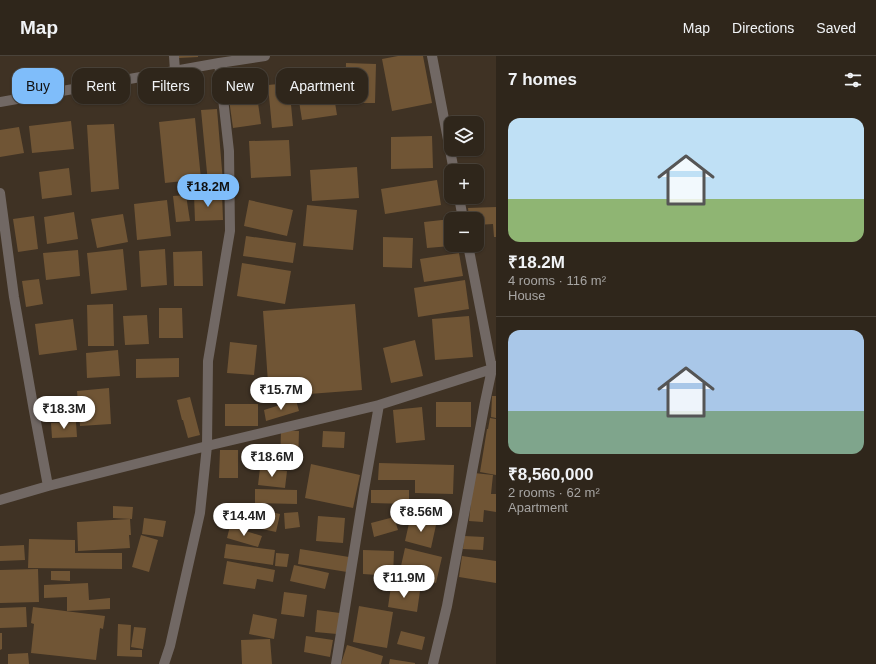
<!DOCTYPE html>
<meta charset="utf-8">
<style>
body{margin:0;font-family:Arial,sans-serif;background:#372e24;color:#f1f3f6;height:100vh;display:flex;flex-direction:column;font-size:15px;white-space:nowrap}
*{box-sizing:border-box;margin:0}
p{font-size:13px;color:#a7a5a3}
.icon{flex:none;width:22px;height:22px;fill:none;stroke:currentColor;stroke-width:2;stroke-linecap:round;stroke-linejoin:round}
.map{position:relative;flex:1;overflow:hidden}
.panel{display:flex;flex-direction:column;background:#2f261b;width:380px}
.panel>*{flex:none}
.banner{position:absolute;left:12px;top:12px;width:380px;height:36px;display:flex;gap:8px}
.fabs{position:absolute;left:444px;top:60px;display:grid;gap:8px}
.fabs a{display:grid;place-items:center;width:40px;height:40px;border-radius:8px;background:#2f261b;box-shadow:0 1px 3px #0004,0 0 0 1px #4a433a;font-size:20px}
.price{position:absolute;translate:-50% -34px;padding:0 9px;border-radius:14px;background:#fff;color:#222;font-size:13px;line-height:26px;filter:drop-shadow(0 1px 2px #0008)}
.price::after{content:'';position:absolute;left:50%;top:24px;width:12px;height:9px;margin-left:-6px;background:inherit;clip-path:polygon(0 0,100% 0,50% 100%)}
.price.selected{background:#7fbdfa;color:#111}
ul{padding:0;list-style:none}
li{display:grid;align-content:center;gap:8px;height:212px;padding:0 12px}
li+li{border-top:1px solid #4a433a}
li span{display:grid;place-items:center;height:124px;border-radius:12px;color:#555}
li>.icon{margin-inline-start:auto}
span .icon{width:72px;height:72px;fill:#fffc;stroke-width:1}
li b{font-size:17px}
h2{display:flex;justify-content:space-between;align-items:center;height:48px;padding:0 12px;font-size:17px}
.chip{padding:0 14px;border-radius:12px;background:#2f261b;box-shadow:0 1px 3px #0004,0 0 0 1px #4a433a;font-size:14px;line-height:36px}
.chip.selected{background:#7fbdfa;color:#111}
header{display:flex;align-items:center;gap:24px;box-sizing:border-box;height:56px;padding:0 20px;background:#2f261b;border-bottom:1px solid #4a433a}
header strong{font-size:19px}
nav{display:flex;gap:22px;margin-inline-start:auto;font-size:14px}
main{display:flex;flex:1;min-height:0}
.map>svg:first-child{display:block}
</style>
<header>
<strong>Map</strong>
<nav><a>Map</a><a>Directions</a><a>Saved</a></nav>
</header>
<main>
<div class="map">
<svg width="496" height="608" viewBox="0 0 496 608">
<rect width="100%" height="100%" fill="#3f3224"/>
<!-- building -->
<path fill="#705535" d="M179,0h19v1l-19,1z
M398,0h25l9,47 -40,8 -10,-52z
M346,7l30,1 -1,39h-30z
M330,15l7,44 -35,5 -7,-44z
M289,27l4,43 -21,2 -4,-43z
M256,33l5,35 -28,4 -5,-36z
M217,53l6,73 -15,1 -7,-73z
M195,62l6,61 -36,4 -6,-61z
M71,65l3,28 -42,4 -3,-27z
M114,68l5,65 -28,3 -4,-67z
M19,71l5,26 -24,4v-27z
M432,80l1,32 -42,1v-32z
M289,84l2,36 -40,2 -2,-37z
M357,111l2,31 -47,3 -2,-31z
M69,112l3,27 -30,4 -3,-27z
M437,124l4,25 -56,9 -4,-25z
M222,138l1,26 -28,1 -1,-26z
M186,139l4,26 -14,1 -3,-26z
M167,144l4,36 -34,4 -3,-36z
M249,144l44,10 -6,26 -43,-10z
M307,149l50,5 -4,40 -50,-4z
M496,151v30h-2l-1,-13 -16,1v-6h-8l-1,-11z
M74,156l4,27 -31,5 -3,-27z
M123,158l5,28 -31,6 -6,-29z
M34,160l4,33 -20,3 -5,-33z
M451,163v27l-24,2 -3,-26z
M246,180l50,7 -3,20 -50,-7z
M383,181l30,1 -1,30 -29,-1z
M123,193l4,41 -36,4 -4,-41z
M165,193l2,36 -26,2 -2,-36z
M78,194l2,26 -34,4 -3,-27z
M202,195l1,35h-29l-1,-34z
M459,197l4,23 -39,6 -4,-23z
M242,207l49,8 -6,33 -48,-8z
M39,223l4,25 -17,3 -4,-26z
M465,224l4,29 -51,8 -4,-29z
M113,248l1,42h-26l-1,-41z
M355,248l7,86 -93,7 -6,-86z
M159,252h23l1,30h-24z
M147,259l2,29 -24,1 -2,-29z
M469,260l4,41 -38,3 -3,-41z
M73,263l4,31 -38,5 -4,-31z
M415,284l8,36 -32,7 -8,-35z
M230,286l27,3 -3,30 -27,-2z
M118,294l2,26 -33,2 -1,-25z
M179,302v19l-43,1v-19z
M109,332l2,36 -31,2 -3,-35z
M492,340h4v22l-5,-1z
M190,341l10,38 -12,3 -5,-18h-1l-5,-20z
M296,344l3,11 -33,10 -2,-11z
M436,346h35v25h-35z
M225,348h33v22h-33z
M422,351l3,33 -29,3 -3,-33z
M490,362l6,1v56l-16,-3 7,-43h1z
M76,366l1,15 -25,1 -1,-15z
M281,374l18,1 -1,34h-18z
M323,375l22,1 -1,16 -22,-1z
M220,394h18v28h-19z
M379,407l75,2 -1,29 -38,-1v-13h-37z
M311,408l49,11 -7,33 -48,-10z
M260,412l27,3 -2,17 -27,-3z
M474,417l19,2 -2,19h5v18l-12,-2 -1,12 -14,-1z
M255,433l42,1v14l-42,-1z
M371,434h38v14l-38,-1z
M113,450l20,1 -1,12 -19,-1z
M247,451l33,7 -4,18 -33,-7z
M298,456l2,15 -15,2 -1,-16z
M318,460l27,2 -2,25 -27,-2z
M394,461l4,13 -24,7 -3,-14z
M144,462l22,3 -3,16 -21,-3z
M130,463l1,16h-2l1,13 -52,3 -1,-29z
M410,463l26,6 -5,23 -26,-7z
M230,470l32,10 -4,11 -31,-9z
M141,479l17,5 -9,32 -17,-5z
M464,480l20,1 -1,13 -20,-1z
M29,483l46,1v13h47v16l-94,-1z
M226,488l49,6 -2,15 -49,-7z
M24,489l1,15 -25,1v-15z
M405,492l37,9 -6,26 -37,-8z
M300,493l49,8 -2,15 -49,-8z
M363,494l31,1 -1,25 -30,-2z
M276,497l13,1 -2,13 -12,-1z
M462,500l34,5v22l-37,-6z
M227,505l48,9 -2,12 -16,-3 -2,10 -32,-5z
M294,509l35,8 -4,16 -35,-8z
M38,513l1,33 -39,1v-33z
M51,515h19v10l-19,-1z
M88,527l1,17 21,-2v11l-43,2v-14l-23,1v-13z
M391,530l29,5 -3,21 -29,-5z
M284,536l23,3 -3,22 -23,-3z
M359,550l34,6 -6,36 -34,-6z
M26,551l1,20 -27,1v-20z
M33,551l72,9 -2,13 -3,-1 -4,32 -65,-7 3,-29 -3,-1z
M317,554l23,3 -3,21 -22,-2z
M253,558l24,5 -3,20 -25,-5z
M118,568l13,1 -1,25h12v7l-25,-1z
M134,571l12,1 -3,21 -12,-2z
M401,575l24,6 -3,13 -25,-6z
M0,577h2v16l-2,1z
M306,580l27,4 -3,17 -26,-5z
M270,583l2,25h-30l-1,-24z
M347,589l36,11 -2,8h-40z
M28,597l1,11h-21v-10z
M390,603l25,4v1h-26z"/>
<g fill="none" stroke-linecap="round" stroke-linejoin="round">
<!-- minor -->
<path stroke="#716864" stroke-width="10" d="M174,0l1,15
M432,0l22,115
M0,46l219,-39 46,-7
M0,137l14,104 20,114 14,75
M459,141l4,22
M0,444l48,-14 159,-40 172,-41 113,-36 4,-3
M164,608l6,-18 30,-133 7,-67 1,-85 22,-130 -1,-80 -10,-88
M336,608l28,-174 15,-85
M433,608l14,-58 38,-204 7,-33 -24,-124"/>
</g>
</svg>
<div class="fabs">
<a><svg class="icon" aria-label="layers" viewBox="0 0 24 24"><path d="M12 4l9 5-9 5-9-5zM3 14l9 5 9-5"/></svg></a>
<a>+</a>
<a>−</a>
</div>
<b class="price selected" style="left:208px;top:152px">₹18.2M</b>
<b class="price" style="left:281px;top:355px">₹15.7M</b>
<b class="price" style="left:64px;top:374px">₹18.3M</b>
<b class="price" style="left:272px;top:422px">₹18.6M</b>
<b class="price" style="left:421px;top:477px">₹8.56M</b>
<b class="price" style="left:244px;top:481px">₹14.4M</b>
<b class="price" style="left:404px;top:543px">₹11.9M</b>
<div class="banner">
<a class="chip selected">Buy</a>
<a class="chip">Rent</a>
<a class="chip">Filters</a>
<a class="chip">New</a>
<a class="chip">Apartment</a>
</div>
</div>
<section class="panel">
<h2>7 homes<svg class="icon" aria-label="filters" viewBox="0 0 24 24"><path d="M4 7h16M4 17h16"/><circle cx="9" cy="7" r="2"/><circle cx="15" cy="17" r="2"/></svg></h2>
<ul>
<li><span style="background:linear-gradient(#bfe0f5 65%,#8fb573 0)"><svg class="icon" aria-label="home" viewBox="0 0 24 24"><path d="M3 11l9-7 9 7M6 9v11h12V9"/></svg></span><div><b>₹18.2M</b><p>4 rooms · 116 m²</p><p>House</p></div></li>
<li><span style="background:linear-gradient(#a9c7e8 65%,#7fa58c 0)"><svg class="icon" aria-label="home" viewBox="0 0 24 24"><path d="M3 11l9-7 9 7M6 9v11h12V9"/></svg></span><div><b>₹8,560,000</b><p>2 rooms · 62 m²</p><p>Apartment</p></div></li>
</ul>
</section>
</main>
